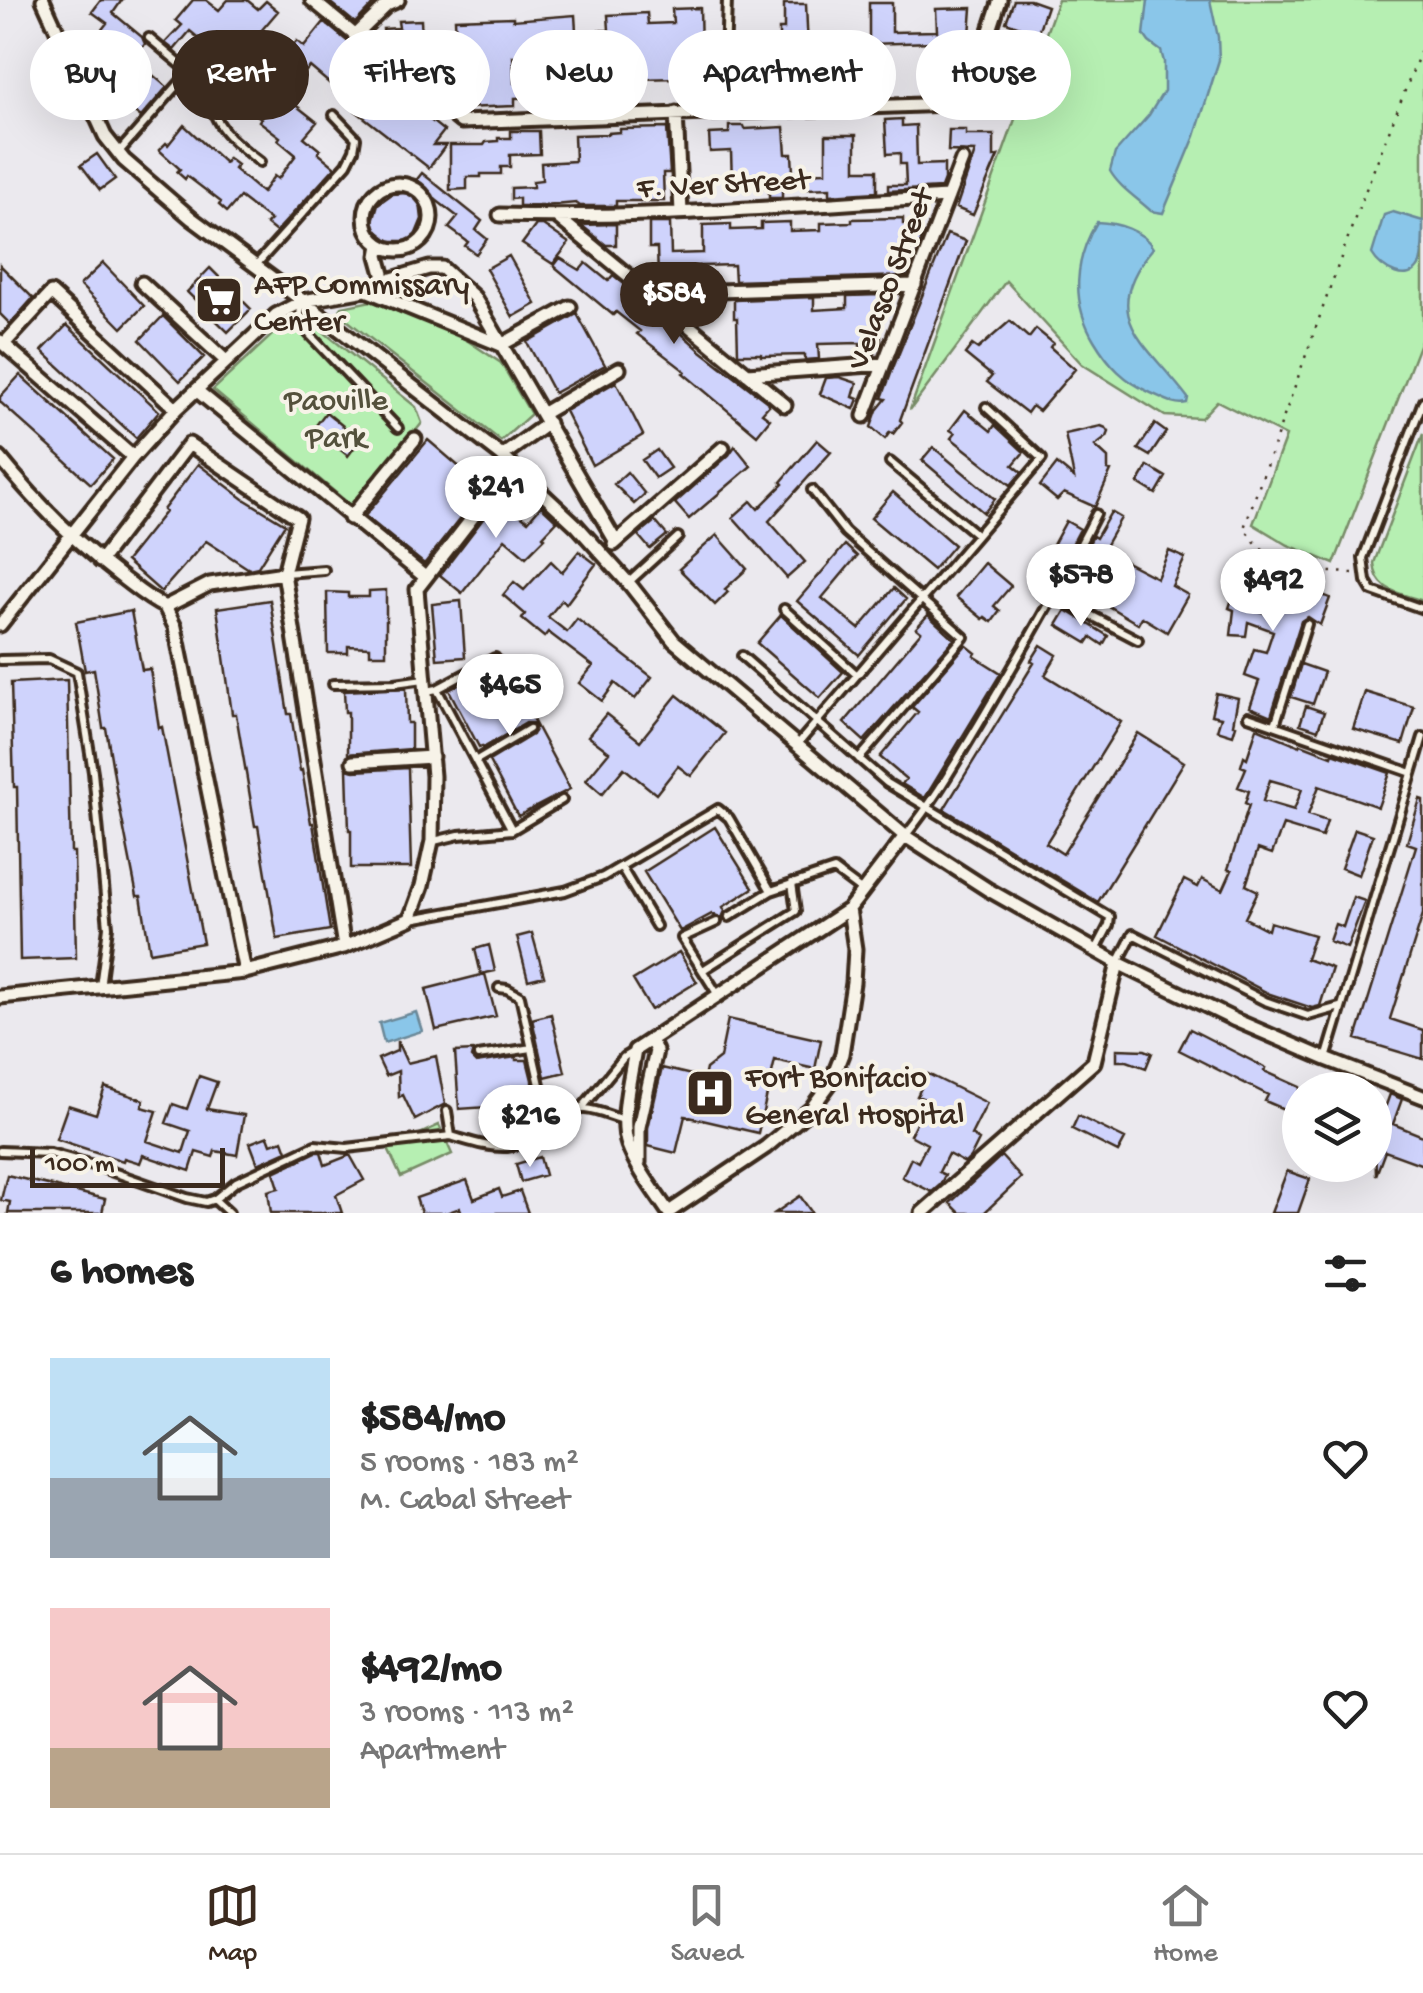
<!DOCTYPE html>
<meta charset="utf-8">
<style>
body{margin:0;font-family:"Gochi Hand",sans-serif;background:#f2f2f2;color:#222;height:100vh;display:flex;flex-direction:column;font-size:38px;white-space:nowrap}
*{box-sizing:border-box;margin:0}
p{font-size:32px;color:#767676}
.icon{flex:none;width:55px;height:55px;fill:none;stroke:currentColor;stroke-width:2;stroke-linecap:round;stroke-linejoin:round}
.map{position:relative;height:1213px;overflow:hidden}
.details{display:flex;flex-direction:column;background:#fff;flex:1}
.details>*{flex:none}
.guide{position:absolute;left:30px;top:30px;width:1365px;height:90px;display:flex;gap:20px}
.controls{position:absolute;left:1282px;top:1072px;display:grid;gap:20px}
.controls a{display:grid;place-items:center;width:110px;height:110px;border-radius:50%;background:#fff;box-shadow:0 10px 40px #0002;font-size:50px}
.scale{position:absolute;left:30px;bottom:25px;width:195px;box-sizing:border-box;padding-left:10px;border:5px solid #3b2a1e;border-top:0;font-size:28px;line-height:35px;white-space:nowrap;color:#3b2a1e;-webkit-text-stroke:8px #f7f3e8;paint-order:stroke}
.price{position:absolute;translate:-50% -85px;padding:0 22px;border-radius:35px;background:#fff;color:#222;font-size:32px;line-height:65px;filter:drop-shadow(0 2px 5px #0008)}
.price::after{content:'';position:absolute;left:50%;top:60px;width:30px;height:22px;margin-left:-15px;background:inherit;clip-path:polygon(0 0,100% 0,50% 100%)}
.price.selected{background:#3b2a1e;color:#fff}
ul{padding:0;list-style:none}
li{display:flex;align-items:center;gap:30px;height:250px;padding:0 50px}
li span{display:grid;place-items:center;flex:none;width:280px;height:200px;border-radius:0px;color:#555}
li>.icon{margin-inline-start:auto}
span .icon{width:120px;height:120px;fill:#fffc;stroke-width:1}
li b{font-size:42px}
h2{display:flex;justify-content:space-between;align-items:center;height:120px;padding:0 50px;font-size:42px}
.pill{padding:0 35px;border-radius:45px;background:#fff;box-shadow:0 10px 40px #0002;font-size:35px;line-height:90px}
.pill.selected{background:#3b2a1e;color:#fff}
.tabs{display:flex;justify-content:space-around;align-items:center;height:140px;border-top:2px solid #e0e0e0;background:#fff;font-size:28px;color:#767676}
.tabs a{display:grid;justify-items:center;gap:5px}
.tabs .selected{color:#3b2a1e}
.map>svg:first-child{display:block}
</style>
<div class="map">
<svg width="1423" height="1213" viewBox="0 0 1423 1213">
<rect width="100%" height="100%" fill="#ebe9ee"/>
<filter id="ink" filterUnits="userSpaceOnUse"><feTurbulence type="fractalNoise" baseFrequency=".01" numOctaves="2"/><feDisplacementMap in="SourceGraphic" scale="20" xChannelSelector="R" yChannelSelector="G"/><feConvolveMatrix kernelMatrix="1 2 1 2 8 2 1 2 1" color-interpolation-filters="sRGB"/></filter>
<g filter="url(#ink)">
<!-- green -->
<path fill="#b6efb2" stroke="#788c68" stroke-width="2.5" d="M1058,0h365v335l-89,229 -46,-19 -35,-21 33,-88 -69,-35 -16,17 -36,-2 -83,-52 -76,-83 -96,129z
M371,301l88,34 42,28 30,51 -30,27 -163,-128 4,-6z
M286,322l28,2 102,83 6,16 -68,85 -141,-118z
M1423,434v167c-23,-8 -47,-9 -49,-38z
M439,1125l13,29 -51,23 -13,-28z"/>
<!-- water -->
<path fill="#8ac6e9" stroke="#6a8898" stroke-width="2.5" d="M1148,0h62l8,37 1,23 -24,76 -32,77 -12,-2c-14,-13 -32,-24 -41,-40l5,-18 34,-38 15,-24v-29l-3,-11 -12,-9 -5,-7z
M1393,212l30,9c0,13 0,32 -3,43 -11,22 -39,6 -48,-10l12,-39z
M1097,222c20,1 46,8 56,26 -58,69 -6,95 35,150l-1,5c-13,3 -24,-5 -36,-10 -27,-12 -42,-28 -57,-53 -23,-38 -20,-80 3,-118z
M416,1012l6,19 -38,12 -5,-20z"/>
<!-- building -->
<path fill="#cfd3fc" stroke="#3b2a1e" stroke-width="2.5" fill-rule="evenodd" d="M101,0h21l-9,13 29,24 3,7 -9,11 15,13 -2,4 18,15 -26,30 -9,-7 4,-5 -20,-16 11,-15 -17,-13 3,-4 -20,-16 14,-18 -15,-11z
M193,0h13l13,10 9,-10h19l11,9 8,-8 12,10 -24,28 30,24 -22,27 -15,-13 -16,20 -16,-13 16,-19 -41,-34 -16,19 -9,-7 17,-18 -6,-5z
M327,0h50l-22,23z
M1014,0h16l17,6 -10,29 5,2 -8,24 -10,-4 -11,30 -29,-10 8,-23 20,6 11,-32 -17,-6z
M869,3h23v29l45,-1 -1,-22 36,-1 -2,27h-13l-2,52 -21,1 -1,-46 -64,2z
M784,4h22l2,46h-29v-21h5z
M700,8l2,82 -24,1v-13l-38,1v-30l-33,1v25l-31,1 1,26 -28,2v-7l-34,1v8l-53,2v-12h-12l-1,-15 -6,1 -1,-20h15l-2,-43 58,-2v3l62,-5 1,16 33,-1 -1,-15 39,-2 1,11 25,-1 -1,-14zM529,43h19l1,39 -35,1 -1,-27h16z
M421,20l1,19 -14,1 1,15 -14,1 -3,-15 -8,1 -1,-13 16,-1 -1,-7z
M324,22l56,46 -18,21 21,18 8,-10 22,18 7,-9 12,10 -3,3 15,12 -11,14h13l-17,23 -77,-60 -18,-17 2,-2 -26,-22 -5,5 -20,-17 12,-14 7,6z
M867,47l1,23 -31,1 -1,-23z
M835,66l1,26 -30,-1v-24z
M639,74l1,25 -17,1v3l-13,1 -1,-29z
M287,92l9,7 -3,4 24,19 -13,15 16,13 -2,3 17,14 -59,65 -10,-8 4,-4 -30,-23 -13,15 -8,-7 2,-3 -34,-26 -2,3 -8,-7 3,-3 -21,-19 7,-7 2,2 16,-20 41,38 3,-5 9,7 -3,4 28,24 12,-17 4,3 18,-24 -18,-15 2,-3 -21,-16 2,-3 -13,-9 7,-9 16,12z
M902,119v7l14,-1 1,40 27,-1v16l-3,8 -53,3v-6h18l-1,-21h-5v-11l-13,1 -2,-34z
M729,126h15l1,3 39,-2 2,27h6l1,18 2,1 31,-1v-37h30v35h21v22l-47,3v-7l-23,1 -1,-4 -24,1v12h-13v-11h-5l-1,-7 -31,2 -1,-31 -21,1 -1,-18 20,-1z
M667,128l3,45h-7l1,28h-48v5h-36l-4,-3 -33,3h-24v-8l-8,1v-11l22,-1v-6l9,-1 -1,-17 34,-2 -1,-26 34,-1v-1l12,-1v-3z
M949,130h17v5h28v22l4,-1 -25,59 -17,-7 19,-56 -27,-1z
M511,131h28l1,23 -30,1v12h-9v7h-20v3h-14v12l-17,1v-45h34l2,-3 12,-1v-3h13z
M97,154l18,25 -15,11 -19,-25z
M422,173l60,48 -6,9 11,9 -11,15 -11,-8 3,-4 -19,-14 9,-11 -40,-31 4,33 -7,17 -8,5h-17l-14,-11 -3,-9 5,-17 14,-10 14,-1z
M903,218v6h17l1,18 -2,5h-9l1,21 -3,8 -173,5 -1,-16 -34,1 1,12 -43,-1 -1,-29h-8v-25h21l1,31 32,-1v-28l28,-1v6l30,-1v-6l29,-1v9l31,-1v-7l31,-1v-3z
M616,224v21h-10l-25,-20z
M536,225h7l26,18 -16,21 -31,-20z
M947,234l19,7 -66,179 2,2 -9,12 -3,-2 -5,7 -14,-12 6,-17 9,-11 -4,-1 11,-30z
M509,256l27,48 -23,13 -27,-48z
M560,258l20,12 6,-7 22,18 5,-6 20,16 -8,10 28,23 8,-9 40,36 69,53 -8,9 8,6 -13,16 -74,-62 2,-2 -48,-37 3,-3 -24,-19 -3,3 -59,-49z
M103,263l41,43 -22,22 -42,-43z
M0,265l33,33 -23,26 -10,-10z
M210,268l41,41 -23,23 -41,-40z
M880,295l1,51h-6v8h-15v-11l-42,1 1,15 -14,1v-5l-44,1v-2h-23l-1,-36h-3v-18l80,-3v13l33,-2v-12z
M577,314l28,51 -51,28 -27,-51z
M163,316l41,41 -24,24 -40,-41z
M1010,321l19,17 7,-9 17,14 -3,4 25,22 -36,42 -7,-5 -5,7 -40,-31 5,-6 -27,-22 7,-9 6,4z
M67,325l92,86 -23,27 -94,-87z
M20,375l93,84 -22,25 -91,-82v-5z
M839,377l18,6 -4,14 5,2 -4,10 -34,-15 6,-16z
M616,382l27,53 -51,30 -27,-54z
M965,410l26,21 4,-6 29,27 -11,13 9,7 -11,13 -60,-47 4,-5 -5,-3z
M326,412l34,28 -12,16 -34,-28z
M1155,424l11,8 -16,24 -12,-7z
M1101,426l5,2 3,4 -2,5 -12,9 13,12v12l3,1 -16,36 -31,-14 -7,7 -17,-14 17,-22 17,14 -9,-44z
M428,440l56,48 -59,75h-2l-58,-47z
M817,440l14,12 -62,69 36,41 -18,16 -54,-61 18,-16 7,8 25,-25 -2,-2z
M735,446l16,20 -62,53 -14,-16 54,-48z
M933,447l62,52 -11,14 -62,-53z
M657,450l13,18 -15,10 -13,-18z
M198,464l46,35 41,25 -27,43 -9,2 -43,-28 -45,51 -35,-31 39,-49 -2,-2z
M1148,466l18,11 -10,17 -18,-11z
M627,472l18,22 -11,10 -20,-20z
M893,492l61,53 -21,25 -62,-52z
M499,498l29,23 13,-15 16,15 -14,15 2,2 -19,19 -21,-18 -43,54 -22,-18z
M1111,512l10,6 -18,32 54,28 12,-27 16,7 -13,28 16,9 -21,37 -25,-15 -4,7 -35,-21 -2,3 -30,-17 2,-2 -6,-3 26,-48 3,2z
M655,521l12,14 -17,14 -12,-14z
M1066,521l14,8 -25,48 -15,-8z
M717,535l30,34 -22,20 3,3 -13,13 -36,-36z
M845,545l12,11 -35,42 37,31 35,-41 12,11 -47,56 -62,-54z
M579,551l17,13 -30,40 -4,-4 -14,17 19,15 10,-13 75,58 -17,22 -20,-16 -13,18 -23,-18 14,-17 -45,-34 -4,5 -22,-18 3,-5 -22,-19 11,-13 10,8 27,-29 11,11z
M984,563l27,23 -17,20 6,5 -8,11 -7,-5 -2,2 -27,-22z
M1242,569l19,6 -11,33 24,8 10,-29 24,8 2,-5 20,8 -10,27 -12,-8 -7,4 -30,95 -21,-9 9,-26 -14,-5 9,-27 12,3 7,-21 -25,-9 -2,14 -15,-1 3,-25 -5,-2z
M386,590v64h-16v-7l-22,-1v7h-20l-1,-61 21,1v4h21v-6z
M270,600l18,114h3l9,57 2,-1 9,53h2l17,107 -53,9 -19,-113h-3l-19,-112h-4l-15,-106z
M461,601l4,56 -28,2 -5,-55z
M1066,610l42,26 -5,9 -12,-8 -4,6 -30,-18z
M131,611l11,59 8,-1 9,59 3,-1 41,216 -53,9 -9,-56h-4l-20,-102 -11,-66h-3l-9,-59 -9,2 -9,-49z
M781,615l62,57 -23,26 -63,-55z
M928,615l26,24 -90,102 -20,-18 77,-91 -5,-4z
M966,645l10,8 -2,3 27,17 -76,125 -23,-14 4,-5 -26,-22 38,-45 -6,-5z
M1041,645l16,10 -12,20 76,47 -75,121 17,11 75,-121 46,29 -86,140 -154,-93 90,-146 -3,-2z
M502,662l68,127 -52,27 -29,-55 43,-26 3,-9 -4,-3h-5l-43,25 -1,-2 -3,1 -30,-57z
M1301,664l23,8 -11,32 -22,-7z
M67,680l4,172h3l2,106 -56,2 -3,-173h-3l-3,-104z
M406,688l1,35h4v26l-63,5v-42h-3l-1,-21z
M1365,692l49,15 -11,37 -50,-15z
M1216,693l22,5 -5,26 3,1 -3,10 -16,-5 4,-13 -10,-2z
M677,695l48,38 -34,43 -13,-10 -22,28 -32,-26 -22,26 -16,-14 23,-28 -21,-16 18,-22 34,27z
M1306,706l18,6 -6,18 -18,-6z
M1257,728l43,18 1,-2 31,12 1,-3 57,20 -12,34 -59,-21 -11,29 19,6 -5,16 -39,-12 -11,29 -14,-5 -12,36 12,6 -13,27 23,12 2,-8 44,13 -8,24 26,9 -12,38 -8,2 -42,-14 -113,-59 27,-55 14,7 4,-8 21,11 9,-20 -4,-1 21,-64 -4,-2 4,-12 -11,-4 8,-19 -5,-2 3,-10 3,2zM1270,780l32,9 -8,21 -31,-9z
M408,768l3,100h-60v-38h-2l-2,-61 7,2z
M1420,799l3,1v114l-33,105 33,11v29l-67,-20 60,-193 -9,-3z
M715,827l38,61 -30,19 2,4 -3,7 -10,-4 -32,17 -36,-59z
M1355,829l18,6 -14,40 -18,-7z
M1353,897l12,4 -18,47 -18,-7 6,-17 8,3z
M532,933l12,43 -16,4 -11,-43z
M489,945l6,26 -14,3 -6,-25z
M679,952l18,30 -46,28 -18,-30z
M485,974l11,42 -60,14 -10,-41z
M551,1014l14,58 -20,5 -13,-58z
M728,1019l93,21 -6,29 -40,-9 -17,73 -73,-17 -9,37 -28,-7v-18l14,-60 42,10 2,-9 14,-11z
M1190,1029l76,39 -2,3 36,16v29l-35,-15 3,-6 -89,-45z
M397,1041l10,22 29,-7 9,48 -30,16 -12,-25 -4,2 -1,-26 -12,5 -8,-17 19,-8z
M1117,1049l28,1 7,3 -6,15 -19,-7h-10z
M473,1051l-2,7 5,5 40,-6v3h11l5,20 1,24 -74,5 -4,-57z
M928,1074l59,29 -16,32 8,5 -9,18 -5,5 -17,-9 -9,18 6,3 -5,10 -8,7 -30,-15 9,-19 7,4 9,-18 -17,-9 17,-35 -10,-4z
M199,1076l18,6 -10,27 37,6 -7,40 -22,-4 -2,6 -17,-5 -6,19 -47,-16 -3,8 -16,-5 -1,3 -67,-22 12,-34 28,9 9,-27 39,13 -2,7 15,4 -10,30 36,12 7,-22 -24,-8 7,-19 14,5z
M1390,1094l12,5 -9,25 30,12v29l-38,-14 -9,24 -1,-39z
M1078,1116l47,23 -7,13 -46,-23z
M268,1136l3,8 12,-4 4,11 -29,13 -8,-21z
M316,1152h5l4,13 25,-10 14,25 -28,15 6,18h-71l-3,-22 11,-3 -5,-16z
M1001,1156l20,22 -37,35h-24l-10,-10z
M540,1157l5,18 -24,7 -5,-18z
M1287,1171l23,8 -12,34h-27z
M7,1175l98,24 -3,14h-94l2,-11 -9,-2z
M467,1180l7,19 25,-10 3,8 18,-6 8,22h-66l-2,-5 -14,5h-25l-5,-15z
M800,1196l12,17h-37z"/>
<g fill="none" stroke-linecap="round" stroke-linejoin="round">
<!-- lane casing -->
<g stroke="#3b2a1e" stroke-width="14">
<path id="lane" d="M149,38l62,52c-2,35 24,53 49,72
M725,58l2,-58
M59,106l25,-13
M118,153l82,-93
M256,265l91,-101 7,-14 2,-12 -22,-23
M302,302l-2,13 9,19 89,94
M1423,401l-60,157 3,23 6,10 51,18
M890,462l86,72
M812,490l33,42 119,105 -105,122
M285,573l39,-3
M629,582l49,-45
M1054,596l84,44
M784,609l73,66
M742,656l145,127 223,134 -1,8 -13,25
M0,660l49,-1 28,13 16,100 15,155 -8,60
M333,684l62,-1 29,-4
M437,689l75,141
M427,691l10,-2 58,-31
M1248,716l164,57
M1275,725l32,-101
M797,745l245,-286 -56,-52
M475,761l54,-32
M906,835c28,-34 50,-73 73,-111 41,-69 81,-138 117,-210
M434,841l25,-6 53,-5 50,-30
M621,867l35,59
M729,917l42,-26 63,-21 28,21
M411,919l154,-28 38,-14 115,-68 11,9 42,73
M717,922l-35,16 36,57
M1119,961l14,-27 132,67 43,15 32,-9
M703,970l93,-59 -4,-28
M499,988l8,1 13,7 25,111 8,13
M478,1056l54,-8
M1326,1059l97,-322
M582,1108l42,-51 10,-6
M447,1111l4,25c18,5 37,12 56,11 28,-3 51,-40 78,-38 13,1 27,8 39,11
M0,1151l50,2 43,12 94,33 19,4 9,-3 21,-17 79,-37 32,3 104,-12
M215,1200l14,13"/>
</g>
<!-- street casing -->
<g stroke="#3b2a1e" stroke-width="19">
<path id="street" d="M43,0l62,136 19,24 67,58 112,83 199,155 75,70 54,60 43,55 231,195 82,53 131,74 117,57 91,39 97,38
M312,0l149,122 487,-18 22,-13 30,-91
M355,36l32,-31 11,-5
M676,113l5,99
M365 217a33 33 0 1 1 66 0a33 33 0 1 1-66 0Z
M500,215c149,4 299,-10 448,-18
M556,216l229,189
M380,245l-2,11 7,25
M142,283l84,78
M366,290l135,55 69,-38
M651,293l264,-8
M0,341l133,116
M4,344l47,-51 125,116
M747,374l137,-10
M196,390l229,187
M542,414l77,-45
M864,416l98,-256
M502,456l46,-33
M0,458c37,46 79,87 125,122 13,10 25,20 40,27l10,20 70,345
M350,518l65,-79
M614,544l109,-96
M100,561l89,-117 109,74 -14,55 60,374
M165,607l45,-23 74,-11
M0,625l133,-168 43,-48 100,-94 27,-14 63,-11 19,-9 44,-13h13l32,29 142,245
M353,762l79,-5
M0,997l245,-25 99,-25 66,-28 12,-33 10,-45 1,-65 -16,-187 73,-94
M639,1163v-36l17,-76 -5,-11
M669,1212l97,-65 45,-38 20,-27 11,-28 11,-71 2,-34 -6,-40 56,-73
M669,1213c-14,-21 -32,-44 -41,-68 -9,-25 3,-69 7,-95l214,-141
M922,1213l172,-151 24,-99"/>
</g>
<!-- path -->
<path stroke="#3b2a1e" stroke-width="2.5" stroke-dasharray="2.5 8" stroke-linecap="butt" d="M1353,573l-44,-2 -50,-24 -15,-19 115,-321 64,-162"/>
<!-- lane -->
<use href="#lane" stroke="#f7f3e8" stroke-width="6"/>
<!-- street -->
<use href="#street" stroke="#f7f3e8" stroke-width="11"/>
</g>
</g>
<!-- icons -->
<defs>
<g id="supermarket-square" transform="scale(2.5)"><rect x="-9" y="-9" width="18" height="18" rx="4" fill="#3b2a1e" stroke="#f7f3e8"/><path d="M-6-5.5h2.5l.6 2H6L4.5 2H-2.5L-4.4-4H-6ZM-1.5 3.2a1.3 1.3 0 1 0 .1 0ZM3 3.2a1.3 1.3 0 1 0 .1 0Z" fill="#fff"/></g>
<g id="hospital-square" transform="scale(2.5)"><rect x="-9" y="-9" width="18" height="18" rx="4" fill="#3b2a1e" stroke="#f7f3e8"/><path d="M-5-5h3v3.5h4V-5h3V5h-3V1.5h-4V5h-3Z" fill="#fff"/></g>
</defs>
<g fill-rule="evenodd">
<use href="#supermarket-square" x="219" y="300"/>
<use href="#hospital-square" x="710" y="1093"/>
</g>
<g text-anchor="middle" stroke-width="8" stroke-linejoin="round" paint-order="stroke">
<!-- street labels -->
<g font-size="32" fill="#3b2a1e" stroke="#f7f3e8">
<text transform="translate(723 181) rotate(-3)" y="11">F. Ver Street</text>
<text transform="translate(888 278) rotate(-69)" y="11">Velasco Street</text>
</g>
<!-- poi labels -->
<g font-size="32" fill="#3b2a1e" stroke="#f7f3e8" text-anchor="start">
<text x="254" y="293">AFP Commissary<tspan x="254" dy="37">Center</tspan></text>
<text x="745" y="1086">Fort Bonifacio<tspan x="745" dy="37">General Hospital</tspan></text>
</g>
<!-- park labels -->
<g font-size="32" fill="#54513c" stroke="#f7f3e8">
<text x="336" y="409">Paoville<tspan x="336" dy="37">Park</tspan></text>
</g>
</g>
</svg>
<div class="controls">
<a><svg class="icon" aria-label="layers" viewBox="0 0 24 24"><path d="M12 4l9 5-9 5-9-5zM3 14l9 5 9-5"/></svg></a>
</div>
<div class="scale">100 m</div>
<b class="price selected" style="left:674px;top:347px">$584</b>
<b class="price" style="left:496px;top:541px">$241</b>
<b class="price" style="left:1081px;top:629px">$578</b>
<b class="price" style="left:1273px;top:634px">$492</b>
<b class="price" style="left:510px;top:739px">$465</b>
<b class="price" style="left:530px;top:1170px">$216</b>
<div class="guide">
<a class="pill">Buy</a>
<a class="pill selected">Rent</a>
<a class="pill">Filters</a>
<a class="pill">New</a>
<a class="pill">Apartment</a>
<a class="pill">House</a>
</div>
</div>
<section class="details">
<h2>6 homes<svg class="icon" aria-label="filters" viewBox="0 0 24 24"><path d="M4 7h16M4 17h16"/><circle cx="9" cy="7" r="2"/><circle cx="15" cy="17" r="2"/></svg></h2>
<ul>
<li><span style="background:linear-gradient(#bfe0f5 60%,#9aa5b1 0)"><svg class="icon" aria-label="home" viewBox="0 0 24 24"><path d="M3 11l9-7 9 7M6 9v11h12V9"/></svg></span><div><b>$584/mo</b><p>5 rooms · 183 m²</p><p>M. Cabal Street</p></div><svg class="icon" aria-label="heart" viewBox="0 0 24 24"><path d="M12 20l-8-8c-3-5 5-10 8-4 3-6 11-1 8 4z"/></svg></li>
<li><span style="background:linear-gradient(#f6c9c9 70%,#b9a48a 0)"><svg class="icon" aria-label="home" viewBox="0 0 24 24"><path d="M3 11l9-7 9 7M6 9v11h12V9"/></svg></span><div><b>$492/mo</b><p>3 rooms · 113 m²</p><p>Apartment</p></div><svg class="icon" aria-label="heart" viewBox="0 0 24 24"><path d="M12 20l-8-8c-3-5 5-10 8-4 3-6 11-1 8 4z"/></svg></li>
</ul>
</section>
<nav class="tabs">
<a class="selected"><svg class="icon" aria-label="map" viewBox="0 0 24 24"><path d="M3 6l6-2 6 2 6-2v14l-6 2-6-2-6 2zM9 4v14M15 6v14"/></svg>Map</a>
<a><svg class="icon" aria-label="saved" viewBox="0 0 24 24"><path d="M7 4h10v16l-5-4-5 4z"/></svg>Saved</a>
<a><svg class="icon" aria-label="home" viewBox="0 0 24 24"><path d="M3 11l9-7 9 7M6 9v11h12V9"/></svg>Home</a>
</nav>
